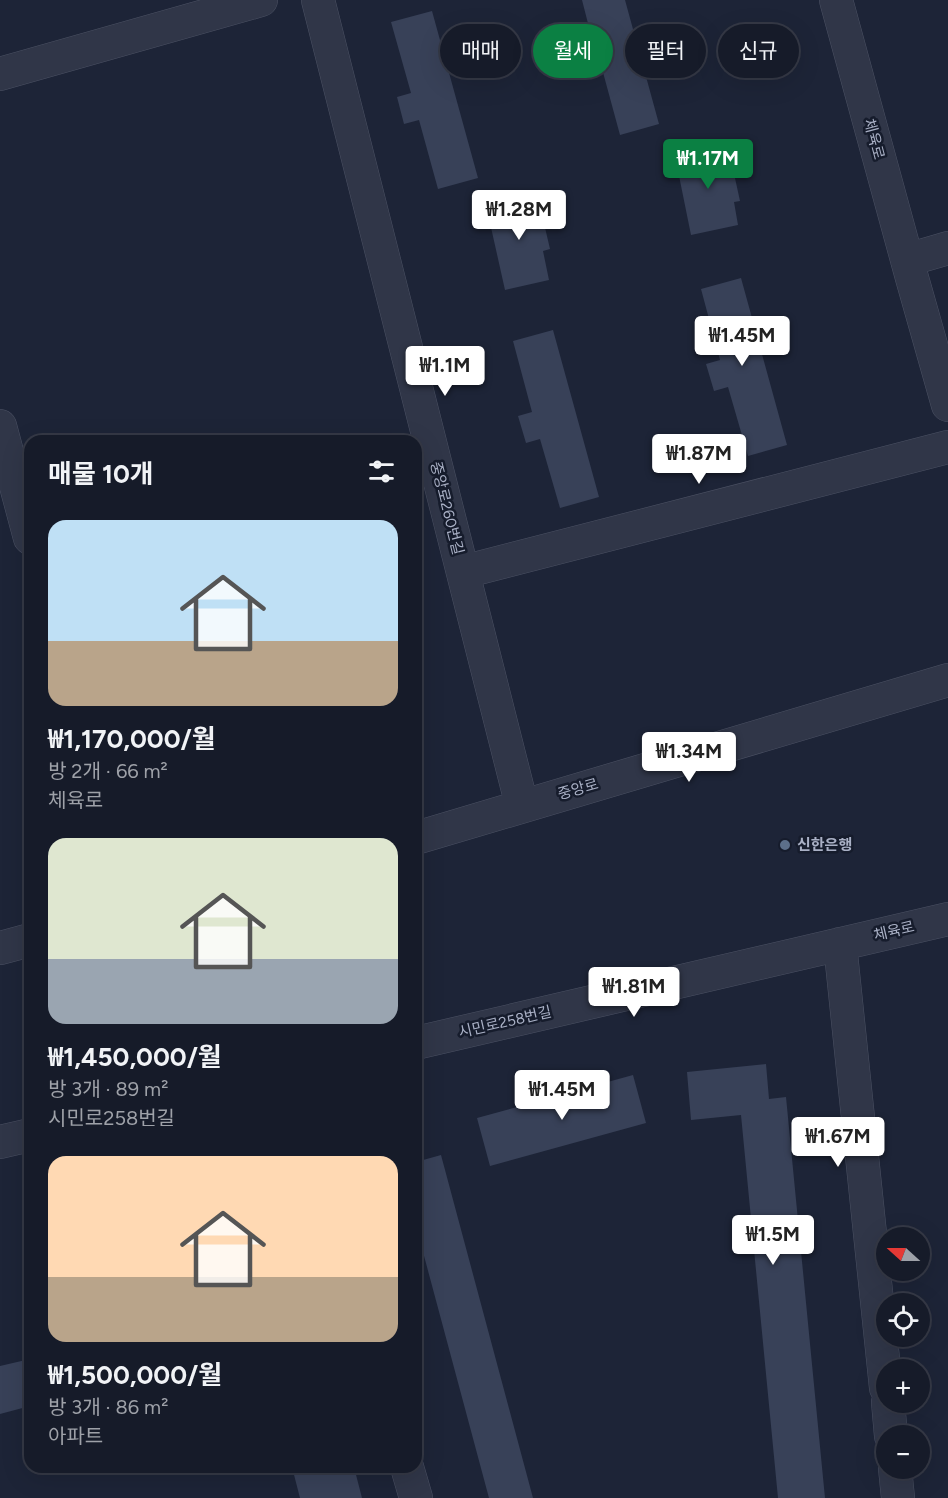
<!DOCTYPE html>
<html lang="ko">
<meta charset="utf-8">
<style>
body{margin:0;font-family:Figtree,"Noto Sans KR",sans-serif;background:#232835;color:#f1f3f6;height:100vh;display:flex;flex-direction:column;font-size:22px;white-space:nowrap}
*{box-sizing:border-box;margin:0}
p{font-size:20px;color:#9ea1a8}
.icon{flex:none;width:33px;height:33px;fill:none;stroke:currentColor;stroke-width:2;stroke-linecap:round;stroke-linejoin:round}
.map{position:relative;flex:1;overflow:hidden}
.drawer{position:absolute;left:24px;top:435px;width:398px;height:1038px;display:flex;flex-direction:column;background:#161b29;border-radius:18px;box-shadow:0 6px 24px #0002,0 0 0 2px #353946}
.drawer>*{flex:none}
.top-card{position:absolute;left:440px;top:24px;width:418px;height:54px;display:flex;gap:12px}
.needle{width:39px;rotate:291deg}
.controls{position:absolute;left:876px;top:1227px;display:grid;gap:12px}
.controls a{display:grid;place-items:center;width:54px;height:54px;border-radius:50%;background:#161b29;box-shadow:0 6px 24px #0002,0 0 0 2px #353946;font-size:30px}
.price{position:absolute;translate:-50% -51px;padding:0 14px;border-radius:6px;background:#fff;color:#222;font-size:20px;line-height:39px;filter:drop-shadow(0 2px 3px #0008)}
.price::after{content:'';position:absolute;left:50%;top:36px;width:18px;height:14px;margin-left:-9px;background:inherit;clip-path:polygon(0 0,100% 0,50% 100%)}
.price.current{background:#0b8043;color:#fff}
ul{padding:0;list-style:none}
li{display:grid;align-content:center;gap:12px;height:318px;padding:0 24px}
li span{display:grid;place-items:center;height:186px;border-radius:18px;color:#555}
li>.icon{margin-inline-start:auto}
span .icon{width:108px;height:108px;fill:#fffc;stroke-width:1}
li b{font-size:26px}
h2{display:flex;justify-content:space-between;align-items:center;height:72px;padding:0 24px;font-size:26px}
.chip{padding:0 21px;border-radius:27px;background:#161b29;box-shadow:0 6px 24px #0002,0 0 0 2px #353946;font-size:21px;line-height:54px}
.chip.current{background:#0b8043;color:#fff}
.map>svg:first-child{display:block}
</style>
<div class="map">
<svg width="948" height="1498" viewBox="0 0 948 1498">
<rect width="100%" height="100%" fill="#1d2437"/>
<!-- building -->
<path fill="#384158" d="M582,0h43l34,124 -39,11 -19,-70 -15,5 -8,-27 14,-4z
M432,11l46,167 -40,11 -19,-69 -15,4 -7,-27 14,-4 -20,-71z
M723,146l5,24 5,-1 7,32 -6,1 4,23 -47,10 -16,-79z
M532,194l6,26 5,-1 7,30 -7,2 6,29 -44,10 -19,-85z
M741,278l46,167 -39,11 -20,-69 -14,4 -8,-27 14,-4 -19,-71z
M553,330l46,167 -39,11 -20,-69 -14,4 -8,-27 14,-4 -19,-71z
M766,1064l3,35 17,-2 39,401h-47l-37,-383 -50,5 -4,-48z
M633,1075l13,48 -156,43 -13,-48z
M441,1155l92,343h-44l-73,-272v-64z
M30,1359v47l-30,8v-48z
M292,1467h62l8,31h-62z"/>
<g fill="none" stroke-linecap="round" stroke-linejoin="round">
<!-- minor casing -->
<g stroke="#4b5163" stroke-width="34">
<path id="minor" d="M318,0l204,806
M836,0l76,278 36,127
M0,74l261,-74
M907,260l41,-12
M0,426l30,112
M463,572l485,-125
M416,838l532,-158
M840,944l46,444
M0,948l30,-8
M416,1043l532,-124
M0,1142l30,-7
M888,1402l3,34
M407,1467l9,31
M895,1468l3,30"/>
</g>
<!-- minor -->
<use href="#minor" stroke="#303648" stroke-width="33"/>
</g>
<!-- markers -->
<circle fill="#5c6f8a" stroke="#161c2c" stroke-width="2" cx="785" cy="845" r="6"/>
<g text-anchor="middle" stroke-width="5" stroke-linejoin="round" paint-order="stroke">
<!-- street labels -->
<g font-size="15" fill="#a9b0c5" stroke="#161c2c">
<text transform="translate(874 139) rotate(75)" y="5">체육로</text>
<text transform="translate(447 508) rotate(76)" y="5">중앙로260번길</text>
<text transform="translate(578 789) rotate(-16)" y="5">중앙로</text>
<text transform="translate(894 931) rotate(-13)" y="5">체육로</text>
<text transform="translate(505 1022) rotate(-13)" y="5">시민로258번길</text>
</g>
<!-- poi labels -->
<g font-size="15" font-weight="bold" fill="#a9b0c5" stroke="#161c2c" text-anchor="start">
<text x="797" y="850">신한은행</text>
</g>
</g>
</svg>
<div class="controls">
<a><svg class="needle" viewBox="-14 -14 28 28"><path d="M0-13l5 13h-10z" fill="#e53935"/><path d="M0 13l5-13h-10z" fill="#9ea1a8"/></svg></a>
<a><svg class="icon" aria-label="locate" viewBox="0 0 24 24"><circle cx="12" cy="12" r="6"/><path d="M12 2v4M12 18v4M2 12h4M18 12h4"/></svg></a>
<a>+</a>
<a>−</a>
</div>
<b class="price current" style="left:708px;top:190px">₩1.17M</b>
<b class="price" style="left:519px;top:241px">₩1.28M</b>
<b class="price" style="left:742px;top:367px">₩1.45M</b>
<b class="price" style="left:445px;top:397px">₩1.1M</b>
<b class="price" style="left:699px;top:485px">₩1.87M</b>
<b class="price" style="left:689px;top:783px">₩1.34M</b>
<b class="price" style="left:634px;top:1018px">₩1.81M</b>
<b class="price" style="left:562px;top:1121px">₩1.45M</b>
<b class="price" style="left:838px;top:1168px">₩1.67M</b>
<b class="price" style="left:773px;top:1266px">₩1.5M</b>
<div class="top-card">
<a class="chip">매매</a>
<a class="chip current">월세</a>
<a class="chip">필터</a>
<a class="chip">신규</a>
</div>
<section class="drawer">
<h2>매물 10개<svg class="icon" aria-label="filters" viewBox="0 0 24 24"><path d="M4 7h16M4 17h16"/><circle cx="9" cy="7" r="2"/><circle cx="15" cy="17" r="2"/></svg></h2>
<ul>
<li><span style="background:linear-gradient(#bfe0f5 65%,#b9a48a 0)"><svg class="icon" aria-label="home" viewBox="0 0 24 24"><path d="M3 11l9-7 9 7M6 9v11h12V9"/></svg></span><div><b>₩1,170,000/월</b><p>방 2개 · 66 m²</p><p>체육로</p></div></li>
<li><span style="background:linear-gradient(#dfe7d0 65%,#9aa5b1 0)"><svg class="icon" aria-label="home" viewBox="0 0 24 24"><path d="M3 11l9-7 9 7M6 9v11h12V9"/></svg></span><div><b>₩1,450,000/월</b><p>방 3개 · 89 m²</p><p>시민로258번길</p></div></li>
<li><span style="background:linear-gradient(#ffd9b3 65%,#b9a48a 0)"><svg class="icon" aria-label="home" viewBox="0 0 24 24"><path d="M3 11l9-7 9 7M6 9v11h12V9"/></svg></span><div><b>₩1,500,000/월</b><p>방 3개 · 86 m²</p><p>아파트</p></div></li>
</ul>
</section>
</div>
